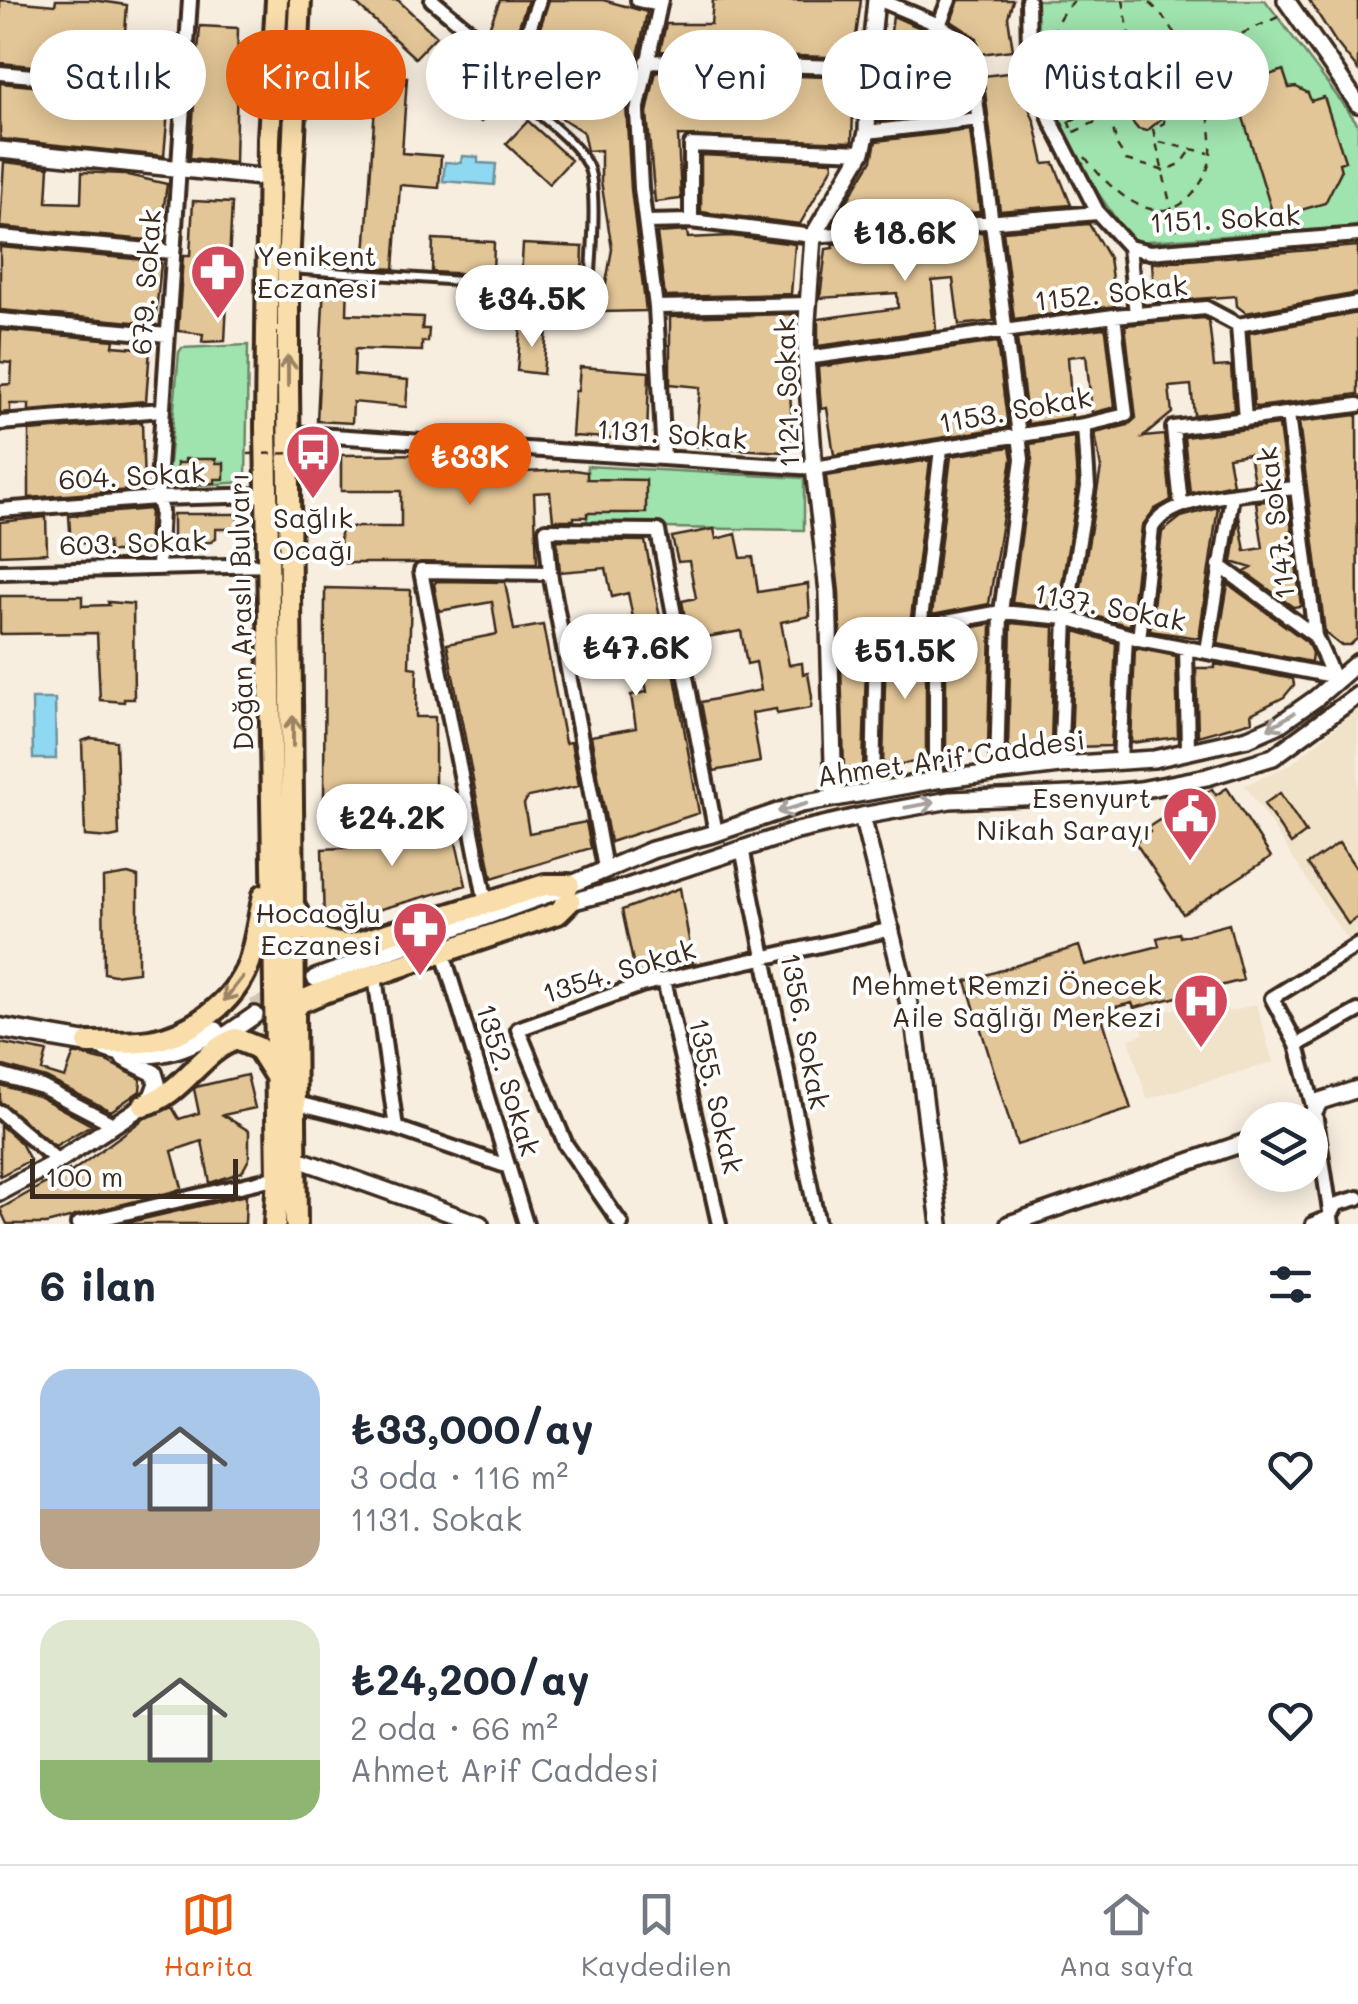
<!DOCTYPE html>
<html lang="tr">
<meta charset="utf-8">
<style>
body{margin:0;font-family:Mali,sans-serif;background:#f2f2f3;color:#1f2937;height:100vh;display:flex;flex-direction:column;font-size:38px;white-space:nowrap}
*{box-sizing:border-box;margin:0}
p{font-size:32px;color:#747a83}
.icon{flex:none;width:55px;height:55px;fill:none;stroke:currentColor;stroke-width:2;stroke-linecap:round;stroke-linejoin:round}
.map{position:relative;height:1224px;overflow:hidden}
.panel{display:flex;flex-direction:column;background:#fff;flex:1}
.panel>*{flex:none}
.hud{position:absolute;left:30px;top:30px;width:1300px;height:90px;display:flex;gap:20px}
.fabs{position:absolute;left:1238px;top:1102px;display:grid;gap:20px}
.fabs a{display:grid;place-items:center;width:90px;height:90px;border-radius:50%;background:#fff;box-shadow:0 5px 25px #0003;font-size:50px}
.scale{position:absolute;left:30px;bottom:25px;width:208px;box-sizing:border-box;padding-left:10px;border:5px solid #3b2a1e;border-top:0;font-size:28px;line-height:35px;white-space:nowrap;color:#3b2a1e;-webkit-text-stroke:8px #fff;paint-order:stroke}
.price{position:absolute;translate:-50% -85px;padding:0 22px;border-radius:35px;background:#fff;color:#222;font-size:32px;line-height:65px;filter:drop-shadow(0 2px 5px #0008)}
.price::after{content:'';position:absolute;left:50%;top:60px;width:30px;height:22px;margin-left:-15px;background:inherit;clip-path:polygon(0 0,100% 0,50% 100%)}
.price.current{background:#ea580c;color:#fff}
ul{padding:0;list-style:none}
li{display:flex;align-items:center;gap:30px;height:250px;padding:0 40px}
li+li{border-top:2px solid #e0e1e3}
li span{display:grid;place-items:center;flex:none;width:280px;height:200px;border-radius:30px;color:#555}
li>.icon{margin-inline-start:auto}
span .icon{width:120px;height:120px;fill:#fffc;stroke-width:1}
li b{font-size:42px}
h2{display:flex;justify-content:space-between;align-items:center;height:120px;padding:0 40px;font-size:42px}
.chip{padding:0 35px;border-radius:45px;background:#fff;box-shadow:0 5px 25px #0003;font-size:35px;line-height:90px}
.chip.current{background:#ea580c;color:#fff}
.tabs{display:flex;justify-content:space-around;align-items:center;height:140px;border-top:2px solid #e0e1e3;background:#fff;font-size:28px;color:#747a83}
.tabs a{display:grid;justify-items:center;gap:5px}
.tabs .current{color:#ea580c}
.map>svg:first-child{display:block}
</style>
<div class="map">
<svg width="1358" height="1224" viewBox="0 0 1358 1224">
<rect width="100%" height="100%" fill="#f7eee0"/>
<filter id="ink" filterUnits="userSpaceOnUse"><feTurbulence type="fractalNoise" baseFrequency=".01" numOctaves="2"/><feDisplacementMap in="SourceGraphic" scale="20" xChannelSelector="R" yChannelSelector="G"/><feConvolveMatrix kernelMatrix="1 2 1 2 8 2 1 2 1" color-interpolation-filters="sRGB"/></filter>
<g filter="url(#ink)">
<!-- built -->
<path fill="#f1e2ca" d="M1358,709v224l-11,7 -102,-155 46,-21z
M1222,995l6,17 28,-8 17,58 -126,37 -18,-60 15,-5 -4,-15z"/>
<!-- green -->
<path fill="#9fe3ae" stroke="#6d8666" stroke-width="2.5" d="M1034,0h231l93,124v103l-225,15c-37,-48 -93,-134 -101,-195 -2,-14 1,-32 2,-47z
M248,345l-2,137 -79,5 12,-135 3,-4z
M587,466l217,12v52l-217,-3z"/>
<!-- water -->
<path fill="#8fd8f1" stroke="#6d929d" stroke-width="2.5" d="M462,156l16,1v6l18,1 -2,21 -51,-4 2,-19 16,1z
M32,699h23l1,60h-23z"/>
<!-- building -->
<path fill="#e3c697" stroke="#3b2a1e" stroke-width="2.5" d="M0,0l55,5 1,-5h37l34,5 -3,41 31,3 1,-10 21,3 -3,37 -174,-16z
M352,0h46l38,36 -21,22z
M500,0h28l-16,46 -25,-13z
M549,0h54l44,12 -15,74 -103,-24z
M713,0h148l-8,58 -193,-7 6,-27h45z
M959,0h54l-5,17 5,33 -33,4 -3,-16 -26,-17z
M1309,0h49v70l-23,-29z
M893,16l41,18 26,16 7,60 -87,10z
M200,26l38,2 -3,135 -45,-5z
M460,59l43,39 -22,24 -46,-43h6z
M1283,70l6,18 7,-1 12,6 3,8 13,-4 21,64 -6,2 2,8 -16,32 -51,15 -40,-130z
M656,71l198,7 -2,64 -174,-6 3,63 -26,3 -8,-89z
M1016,72l5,29 5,-1 9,23 9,41 10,-1 17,42 -71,6 -17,-135z
M377,75l30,2 -5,76 39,3 -2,32 -39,-3 -6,84 -61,-4v-9h32z
M0,83l169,16 -5,57 -164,-17z
M1148,85l13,24v10l-14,12 -9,-2 -5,-6 -9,-20 8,-5 -3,-5z
M520,88l16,4 -6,24 -15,-3z
M551,88l75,17 5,84 15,122 -45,1 11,-63 -11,-68v-31l-14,1 -4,-19 -37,-24z
M528,121l43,39 -22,24 -43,-40z
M970,130l10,82 -147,12 39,-64 4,-19z
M701,155l131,6 1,5 -33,58 -99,-12z
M4,162l45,5 -2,35 34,1 1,-31 41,2 44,10 -8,57 -159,-14z
M193,201l39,2 -7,138 -23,1 1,-8 -25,-3 5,-75h7z
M1089,224l20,34 7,48 -102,13 -11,-88z
M687,231l1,7 43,-2 64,8 -4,50 -126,3 -8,-64z
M983,232l11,89 -35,4 -6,-46 -21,2 4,49 -118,16v-27l80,-11 -1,-15 -77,5 6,-49 7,-1 -1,-4z
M433,239l61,3 -1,33 -61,-3z
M523,244l60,3 -1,33 -61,-2z
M1358,246v47l-112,20 -9,-7 -1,-10 -81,6 -3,-39z
M0,247l157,14 4,2 -6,61 -155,-14z
M333,279l15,1 -1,34 76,3 -1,12h7l-1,13h-6v9l-67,-2 -1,26 54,5 -2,27 -53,-5 -1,21 -35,-2 7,-137h9z
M1358,313v81l-101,13 -3,-2 -5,-72z
M792,314v22h-5l6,109 -11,7 -87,-6 5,-59 -30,-3v-67z
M1204,318l5,3 5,46 17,-1 3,44 -40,5 -3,-30 -22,2 3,26 -29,24 21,-2 7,65 -16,9 -13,17 -12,100 -53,-15 24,-143 -6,-35 33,-8 8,-7 -11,-93z
M521,326l26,3 -4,45 -26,-3z
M1103,328l3,2 9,77 -23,6 -6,-58 -18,2 4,60 -44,7 -11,-85z
M1,330l113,10 -1,6 37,3 -4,52 -117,10v-7h-19v8l-10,1v-28l11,-1 1,-21 -12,-1z
M997,342l11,85 -174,28 -7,-47 -6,1 -3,-42z
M580,367l69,5 -2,68 -75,-4 3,-45h3z
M1357,415l1,223 -8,7h-10l-15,-12 -26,-211z
M142,422l2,67 -115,9v-67z
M1279,425l7,54 -32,3 -5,-28 -21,3 5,27 -43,9 -6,-56z
M1074,437l3,45 -2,25 -17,100 -46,-4 20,-143 -2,-16z
M1010,447l2,12 -23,145 -57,11 19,-159z
M440,454v6h29v-5l19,1v8l34,1v7l52,-2 13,2v7l59,1v33h-59v4h-13v3h-21l-3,-28 -16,1 3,70h-196l-1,-36h61v-36h-60v-36z
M185,459h31v4h8v16h-9v4h-30v-4h-8v-16h8z
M930,460l-19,158 -37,7 -7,6 -4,139 -19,1 -5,-179 -13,-116z
M1288,499l13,107 -8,1 -48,-35 7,-4 -20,-6 7,-46 6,35 18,-3 -7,-46z
M1218,507l-19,131 -49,-7 12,-99 19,-15z
M150,509l-2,43h-40v-10l-37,2 -2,-28z
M173,514h65v15h-22v9l-5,4 -34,1 -4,-5z
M46,517l1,36 -47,2v-33z
M714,529l2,10 20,-5 5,24 12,-1 5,35 50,-8 2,32 -29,6 8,43 13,-2 1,11 5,-1 4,24 -1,11 -34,6 -1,-5 -24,4 8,49 -46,9 -13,-69 60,-12 -5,-28 -9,2 -6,-33 -52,9 -7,-39 14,-3 -7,-37 -11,1 -6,-25z
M557,540l88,1 16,82 10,31 28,159 -89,29 -19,-106 45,-8 -5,-33 16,-3 -6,-34 -63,9 -6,-31 63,-8 -7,-35 -16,4 -6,-29 -46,4z
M437,581l68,1 9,48 29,-5 22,118 6,-1 8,44 -51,11 -4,7 5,29 57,-11 5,26 -99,30 -45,-234 50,-10 -5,-32 -53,9 -5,-27z
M1228,584l79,58 5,11 -1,9 -93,-18z
M325,588l86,2 -2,77 8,1 -1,49h19v72l-50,1v16h-61z
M0,596h82v10l27,-1 -1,-3 25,2 1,95h-10v3l-24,-2 -3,-67 -97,1z
M1011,623l43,4 -3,121 -43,1z
M991,624l-3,125 -42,6v-123z
M1075,631l41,12 -5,103 -40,1z
M926,636v125l-43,5 3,-123z
M1135,648l41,8 2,81 -47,6z
M1215,664l78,15 1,6 -10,12 -33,17 1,7 -54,15 -2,-68h19z
M91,738l25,3 3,95 -9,2 -25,-2 -3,-95z
M1227,788l44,69 -88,57 -48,-72 15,-10 -3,-4 20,-13 9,13 26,-17 -7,-11 17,-11 4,6z
M1280,793l26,40 -15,11 -27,-40z
M449,813l17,72 -142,40 -2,-76 63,-3 18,-5 -3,-25z
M1339,843l19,28v46l-10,7 -40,-60z
M128,874l10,3v95l-24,3 -10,-2 -1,-95z
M680,888l13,75 -57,13 -14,-66z
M1229,924l14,56 -109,28 -2,-5 -32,8 31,98 -114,36 -51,-164 113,-35 6,19 74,-19 -2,-8 22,-5 1,4z
M0,1043l47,9 -5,19 23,7 9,-25 32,8 35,18 -1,12 -29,20 -65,-33 -46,-13z
M247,1075l8,33 -32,7 26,16v28l-7,13 -32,11 -8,-42 -30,10 10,37 -7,3 -129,33h-39l-7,-15 69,-39 1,3 75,-55 27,-11 7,12 20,-6 -5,-24 2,-2z
M0,1085l38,11 53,29 -36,21 -55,-44z
M0,1125l21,18 9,17 -30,16z
M246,1195l-1,29h-123l86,-20z"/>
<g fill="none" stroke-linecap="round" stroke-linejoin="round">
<!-- tertiary-tunnel -->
<path stroke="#d1c7b9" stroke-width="15" stroke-dasharray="15 8" stroke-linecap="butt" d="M253,1007l62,-29"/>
<!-- service casing -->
<g stroke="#3b2a1e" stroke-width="14">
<path id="service" d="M290,269l300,21c1,-27 9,-105 -3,-126 -11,-20 -32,-36 -49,-51l9,-37"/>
</g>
<!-- minor casing -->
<g stroke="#3b2a1e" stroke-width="20">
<path id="minor" d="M432,0l83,69 123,29
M638,0l21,5
M661,0l-24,112 4,76 15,119 8,151
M880,0l59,25 30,19 53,415 -21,153 -4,161
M1028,0l1,51 22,70 47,92 31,34 21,5 208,-17
M939,25l10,-25
M646,61l223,7
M515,69l24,-69
M0,73l184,17
M867,132l112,-13
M691,221v-76l171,7
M646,222l45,-1 122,15 285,-23
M0,237l173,15
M1129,247l7,67
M656,307l153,-3
M0,320l167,15
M1238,325l7,95
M806,358l308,-42 92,-8 32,17 120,-22
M1288,414l27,222 18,40 5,2
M0,423l162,-13
M288,433l526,35 270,-43 42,-10 -12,-99
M1181,504l-8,-76 185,-23
M0,510l157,-12 111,-3
M1219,565l96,71
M158,566l3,-55 -4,-13 33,-498
M0,572l268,-7
M550,573l55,295
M920,628l21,-179
M1139,639l13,-111c19,-35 106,-35 143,-40
M1186,648l2,102
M1207,651l25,-155
M1120,762l6,-126
M1060,765l6,-147 22,-131 -4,-62
M936,780v-156
M873,790l3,-155 125,-23 65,6 73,21 194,37
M742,848l76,376
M486,903l-65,-332 129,2 -4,-43 112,1 58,302
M442,950l84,274
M375,976l21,152
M664,980l55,244
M1297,1045l61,-34
M0,1075l42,12 71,37
M297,1103l99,25 113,39
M0,1112l58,49
M78,1224l200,-47
M621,1224l-55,-79 -48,-116 123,-44 251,-56
M1313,1224l17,-7 7,-13 21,-6
M1332,1224l-17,-111 -18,-68 -25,-47 86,-53"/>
</g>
<!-- tertiary casing -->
<g stroke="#3b2a1e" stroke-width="22">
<path id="tertiary" d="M1286,0l72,104
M0,150l269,28
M834,797l-6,-205 -14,-124 -8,-110 1,-37 6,-85 49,-84 5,-20 2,-64 7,-68
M862,816l53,212 25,196
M562,904l62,-16 173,-57 65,-15 88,-16 144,-6 46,-4 67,-13 66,-20 85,-62
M315,978l231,-83 106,-45 64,-17 85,-29 135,-24 124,-15 94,-6 94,-21 30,-13 37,-26 43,-37
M213,1044l42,-29
M101,1047c39,16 82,7 115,-17
M124,1058l30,15 3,10 -4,11
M1309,1120l11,-19 38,-12
M298,1159l182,65
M0,1192l58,-31 86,-56 6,-7
M1009,1224l246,-85"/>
</g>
<!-- secondary casing -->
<g stroke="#3b2a1e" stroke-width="25">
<path id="secondary" d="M0,1028l88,15"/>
</g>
<!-- primary casing -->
<g stroke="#3b2a1e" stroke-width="28">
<path id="primary" d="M296,910c8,26 29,34 55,35l194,-60h24
M295,1009l5,-7 21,-9 237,-80 12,-12
M88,1043c20,-1 42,1 62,-2 41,-7 84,-38 99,-78 7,-22 10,-46 15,-68
M144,1105c39,-11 56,-53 92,-66l22,9 17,27
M275,1224l3,-47 -12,-750 3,-289 8,-138
M296,1224l-8,-840v-115l12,-269"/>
</g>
<!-- path -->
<path stroke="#3b2a1e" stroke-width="2.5" stroke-dasharray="8 8" stroke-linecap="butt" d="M1123,0l14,80
M1145,79l20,23 -1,21 -11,6 25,109
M1065,108l72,-26 141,-65
M1110,115l7,31 9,14 39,11 17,-8 10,-14
M1070,121l57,-25
M1071,128c-16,-39 -36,-98 5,-128
M1074,132l51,-24
M1159,142l50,11
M1085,157c24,32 71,77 107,38 10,-12 18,-27 19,-42 3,-51 -27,-119 -64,-153
M304,487l5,-1 -1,-33"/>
<!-- service -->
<use href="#service" stroke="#fff" stroke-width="6"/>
<!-- minor -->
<use href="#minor" stroke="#fff" stroke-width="12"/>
<!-- tertiary -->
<use href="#tertiary" stroke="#fff" stroke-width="15"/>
<!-- secondary -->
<use href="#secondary" stroke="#fff" stroke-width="18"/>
<!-- primary -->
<use href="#primary" stroke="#f9deab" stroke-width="20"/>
<!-- path-bridge -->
<path stroke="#3b2a1e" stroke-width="2.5" stroke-dasharray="8 8" stroke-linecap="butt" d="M248,454l60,-1"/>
</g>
<!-- one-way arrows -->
<defs><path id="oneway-shaft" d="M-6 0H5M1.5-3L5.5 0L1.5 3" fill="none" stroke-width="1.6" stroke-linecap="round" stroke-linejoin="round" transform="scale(2.5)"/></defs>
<g stroke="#9a8464">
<use href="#oneway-shaft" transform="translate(288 371) rotate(-90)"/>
<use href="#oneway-shaft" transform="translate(293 731) rotate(-90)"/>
<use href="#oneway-shaft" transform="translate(233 989) rotate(128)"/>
</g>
<g stroke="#a79f9a">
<use href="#oneway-shaft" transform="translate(1281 721) rotate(149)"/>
<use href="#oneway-shaft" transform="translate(920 805) rotate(-10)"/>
<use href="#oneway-shaft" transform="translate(792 808) rotate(163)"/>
</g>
</g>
<!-- icons -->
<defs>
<g id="pharmacy-pin" transform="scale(2.875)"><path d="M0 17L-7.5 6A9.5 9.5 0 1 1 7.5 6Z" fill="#d1495b" stroke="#fff"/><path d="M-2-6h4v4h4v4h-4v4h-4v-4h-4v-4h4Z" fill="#fff"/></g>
<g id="bus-pin" transform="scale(2.875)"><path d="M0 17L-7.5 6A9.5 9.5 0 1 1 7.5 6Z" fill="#d1495b" stroke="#fff"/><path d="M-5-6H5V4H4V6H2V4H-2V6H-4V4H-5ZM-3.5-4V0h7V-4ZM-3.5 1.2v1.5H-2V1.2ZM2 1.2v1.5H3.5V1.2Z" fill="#fff"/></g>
<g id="civic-pin" transform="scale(2.875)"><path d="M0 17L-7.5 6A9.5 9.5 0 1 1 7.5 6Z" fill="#d1495b" stroke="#fff"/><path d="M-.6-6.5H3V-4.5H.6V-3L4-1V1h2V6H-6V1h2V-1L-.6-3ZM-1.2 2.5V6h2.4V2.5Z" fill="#fff"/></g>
<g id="hospital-pin" transform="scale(2.875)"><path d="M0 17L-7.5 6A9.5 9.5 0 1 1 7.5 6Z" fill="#d1495b" stroke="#fff"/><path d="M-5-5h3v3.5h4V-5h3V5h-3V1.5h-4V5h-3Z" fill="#fff"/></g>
</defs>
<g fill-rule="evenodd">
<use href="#pharmacy-pin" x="218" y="272"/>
<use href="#bus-pin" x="313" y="452"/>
<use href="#civic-pin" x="1190" y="814"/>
<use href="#pharmacy-pin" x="420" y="929"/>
<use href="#hospital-pin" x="1201" y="1001"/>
</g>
<g text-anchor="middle" stroke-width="8" stroke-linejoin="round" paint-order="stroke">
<!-- street labels -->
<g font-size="28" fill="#3b2a1e" stroke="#fff">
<text transform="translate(1225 219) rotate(-3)" y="10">1151. Sokak</text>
<text transform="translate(146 282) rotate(-86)" y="10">679. Sokak</text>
<text transform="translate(1111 293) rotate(-6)" y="10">1152. Sokak</text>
<text transform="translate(787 393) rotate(-92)" y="10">1121. Sokak</text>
<text transform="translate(1015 410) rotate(-10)" y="10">1153. Sokak</text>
<text transform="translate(672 434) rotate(4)" y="10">1131. Sokak</text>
<text transform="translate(132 476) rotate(-3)" y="10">604. Sokak</text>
<text transform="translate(1276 523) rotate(-97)" y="10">1147. Sokak</text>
<text transform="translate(133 543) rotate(-2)" y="10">603. Sokak</text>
<text transform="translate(1110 607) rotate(11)" y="10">1137. Sokak</text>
<text transform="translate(241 612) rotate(-91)" y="10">Doğan Araslı Bulvarı</text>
<text transform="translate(951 758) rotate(-8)" y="10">Ahmet Arif Caddesi</text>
<text transform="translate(619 971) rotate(-17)" y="10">1354. Sokak</text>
<text transform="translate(805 1031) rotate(79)" y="10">1356. Sokak</text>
<text transform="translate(508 1080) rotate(73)" y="10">1352. Sokak</text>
<text transform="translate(716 1096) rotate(77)" y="10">1355. Sokak</text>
</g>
<!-- poi labels -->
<g font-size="28" fill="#3b2a1e" stroke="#fff" text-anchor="end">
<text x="257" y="266" text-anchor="start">Yenikent<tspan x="257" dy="32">Eczanesi</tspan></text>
<text x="313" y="528" text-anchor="middle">Sağlık<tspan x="313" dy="32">Ocağı</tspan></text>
<text x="1151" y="808">Esenyurt<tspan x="1151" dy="32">Nikah Sarayı</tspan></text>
<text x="381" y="923">Hocaoğlu<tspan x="381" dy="32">Eczanesi</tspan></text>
<text x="1162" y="995">Mehmet Remzi Önecek<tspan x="1162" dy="32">Aile Sağlığı Merkezi</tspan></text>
</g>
</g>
</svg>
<div class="fabs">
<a><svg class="icon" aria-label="layers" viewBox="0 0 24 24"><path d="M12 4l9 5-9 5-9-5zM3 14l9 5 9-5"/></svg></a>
</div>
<div class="scale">100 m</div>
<b class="price" style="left:905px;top:284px">₺18.6K</b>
<b class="price" style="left:532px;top:350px">₺34.5K</b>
<b class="price current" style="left:470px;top:508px">₺33K</b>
<b class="price" style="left:636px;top:699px">₺47.6K</b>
<b class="price" style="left:905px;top:702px">₺51.5K</b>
<b class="price" style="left:392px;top:869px">₺24.2K</b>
<div class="hud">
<a class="chip">Satılık</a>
<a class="chip current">Kiralık</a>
<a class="chip">Filtreler</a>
<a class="chip">Yeni</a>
<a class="chip">Daire</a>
<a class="chip">Müstakil ev</a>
</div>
</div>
<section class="panel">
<h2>6 ilan<svg class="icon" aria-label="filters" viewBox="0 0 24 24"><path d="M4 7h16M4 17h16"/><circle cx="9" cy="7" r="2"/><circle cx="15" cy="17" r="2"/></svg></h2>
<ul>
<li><span style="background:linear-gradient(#a9c7e8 70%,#b9a48a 0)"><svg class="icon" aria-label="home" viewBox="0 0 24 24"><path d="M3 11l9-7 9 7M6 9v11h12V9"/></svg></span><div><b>₺33,000/ay</b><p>3 oda · 116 m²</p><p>1131. Sokak</p></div><svg class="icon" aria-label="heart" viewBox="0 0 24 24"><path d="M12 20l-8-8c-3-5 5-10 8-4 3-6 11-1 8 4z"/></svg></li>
<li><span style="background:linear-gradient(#dfe7d0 70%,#8fb573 0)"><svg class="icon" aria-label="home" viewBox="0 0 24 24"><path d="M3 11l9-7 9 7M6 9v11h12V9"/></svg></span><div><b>₺24,200/ay</b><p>2 oda · 66 m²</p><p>Ahmet Arif Caddesi</p></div><svg class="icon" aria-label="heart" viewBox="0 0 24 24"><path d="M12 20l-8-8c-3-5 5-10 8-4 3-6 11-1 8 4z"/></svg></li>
</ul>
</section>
<nav class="tabs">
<a class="current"><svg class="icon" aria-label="map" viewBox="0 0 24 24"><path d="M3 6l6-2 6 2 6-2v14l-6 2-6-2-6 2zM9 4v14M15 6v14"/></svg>Harita</a>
<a><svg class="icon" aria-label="saved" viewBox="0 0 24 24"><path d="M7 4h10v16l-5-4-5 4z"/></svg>Kaydedilen</a>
<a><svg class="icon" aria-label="home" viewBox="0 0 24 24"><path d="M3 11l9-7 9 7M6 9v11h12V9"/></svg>Ana sayfa</a>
</nav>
